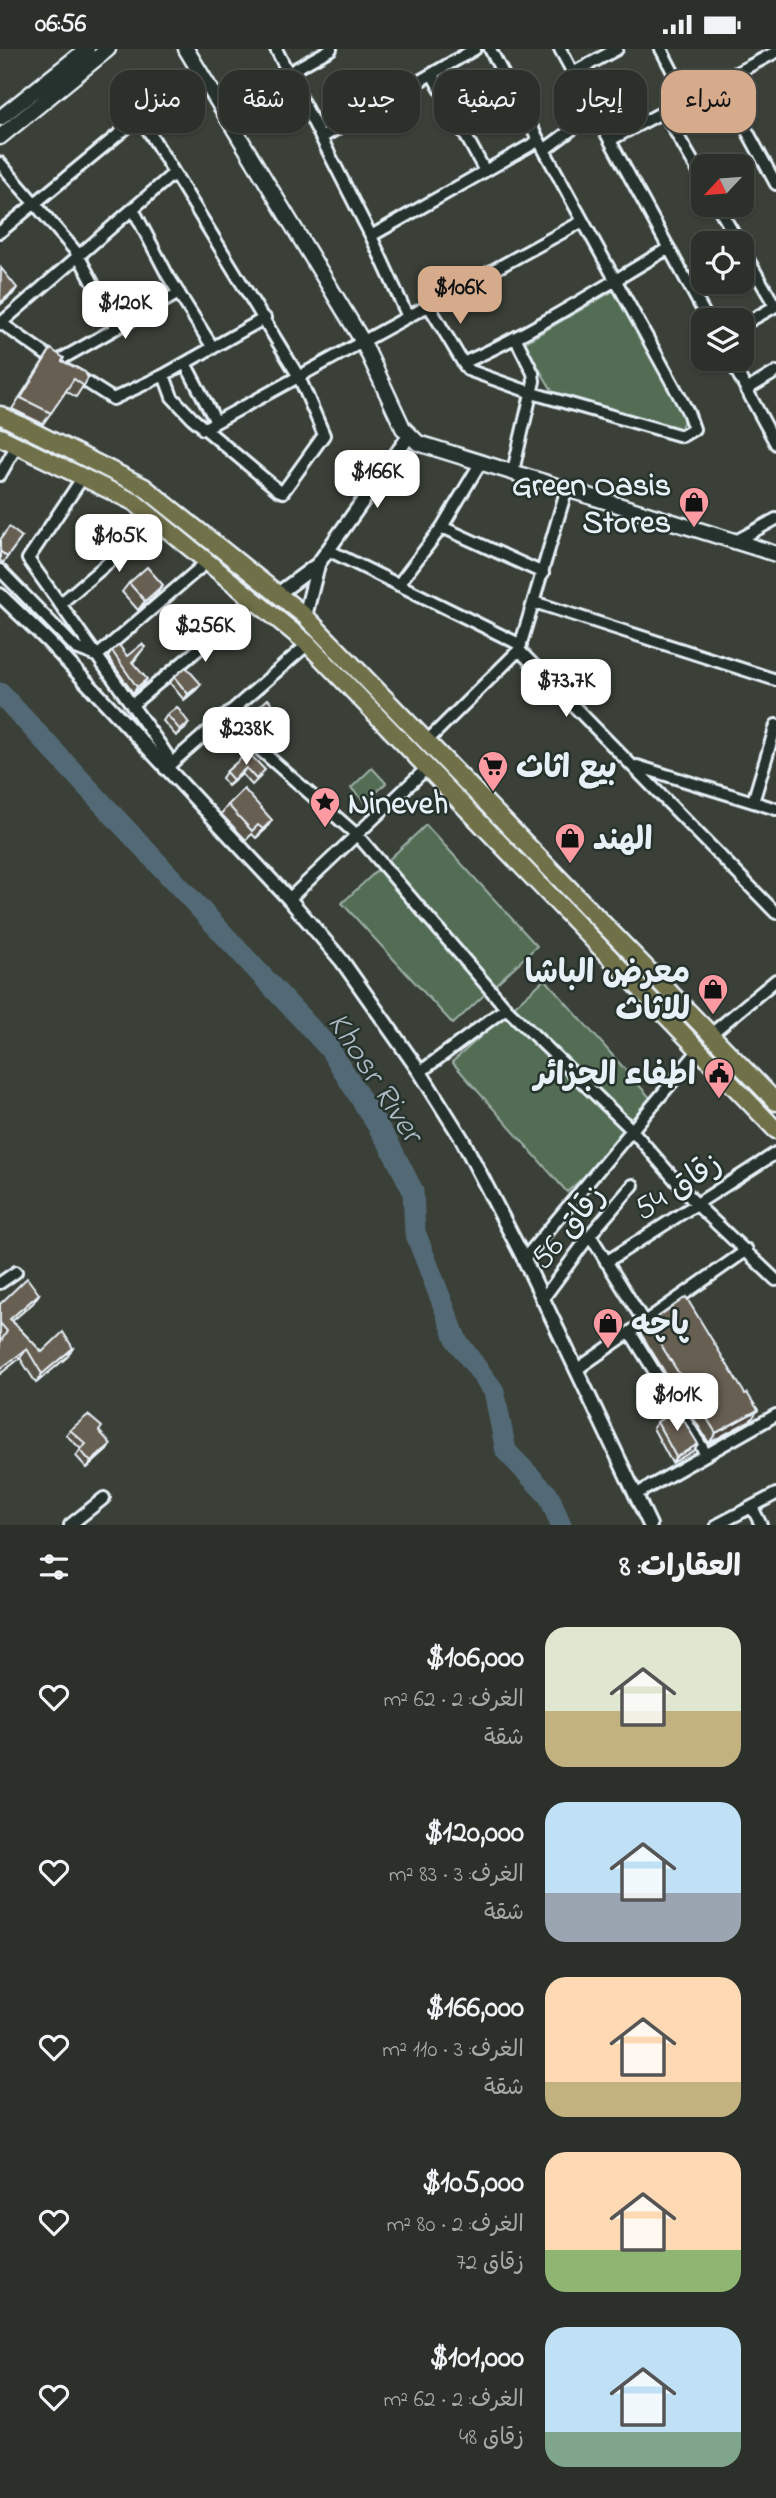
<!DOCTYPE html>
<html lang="ar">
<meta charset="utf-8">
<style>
body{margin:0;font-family:"Indie Flower","Playpen Sans Arabic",sans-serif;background:#383c36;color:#f1f3f6;direction:rtl;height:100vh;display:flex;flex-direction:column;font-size:26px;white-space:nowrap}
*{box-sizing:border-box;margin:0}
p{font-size:23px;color:#a6a9a8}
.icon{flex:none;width:38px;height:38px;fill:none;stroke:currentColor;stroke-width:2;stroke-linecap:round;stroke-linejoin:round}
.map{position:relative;height:1476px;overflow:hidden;direction:ltr}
.sheet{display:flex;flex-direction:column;background:#2c302a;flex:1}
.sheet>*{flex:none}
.hud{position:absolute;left:21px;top:21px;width:735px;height:63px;direction:rtl;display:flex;gap:14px}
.needle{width:46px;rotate:244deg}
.buttons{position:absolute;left:691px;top:105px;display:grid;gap:14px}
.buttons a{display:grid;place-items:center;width:63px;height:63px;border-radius:14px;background:#2c302a;box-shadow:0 2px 5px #0004,0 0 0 2px #484b47;font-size:35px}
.price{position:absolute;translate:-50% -60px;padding:0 16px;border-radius:14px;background:#fff;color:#222;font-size:23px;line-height:46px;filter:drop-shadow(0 2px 4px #0008)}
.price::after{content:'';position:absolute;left:50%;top:42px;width:21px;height:16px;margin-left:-10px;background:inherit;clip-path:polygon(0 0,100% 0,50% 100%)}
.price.active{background:#d6ab8b;color:#111}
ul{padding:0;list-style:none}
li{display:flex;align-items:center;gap:21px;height:175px;padding:0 35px}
li span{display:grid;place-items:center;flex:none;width:196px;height:140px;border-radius:21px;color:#555}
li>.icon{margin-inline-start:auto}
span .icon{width:84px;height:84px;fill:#fffc;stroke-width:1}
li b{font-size:30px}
h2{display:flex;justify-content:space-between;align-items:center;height:84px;padding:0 35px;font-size:30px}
.pill{padding:0 24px;border-radius:21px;background:#2c302a;box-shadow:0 2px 5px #0004,0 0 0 2px #484b47;font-size:24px;line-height:63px}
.pill.active{background:#d6ab8b;color:#111}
.status{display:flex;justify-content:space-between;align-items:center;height:49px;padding:0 35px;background:#2c302a;direction:ltr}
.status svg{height:19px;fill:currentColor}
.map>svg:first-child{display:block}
</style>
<div class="status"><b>06:56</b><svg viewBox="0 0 49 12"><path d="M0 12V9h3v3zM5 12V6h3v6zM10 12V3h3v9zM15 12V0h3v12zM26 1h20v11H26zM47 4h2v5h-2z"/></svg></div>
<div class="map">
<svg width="776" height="1476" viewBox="0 0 776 1476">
<rect width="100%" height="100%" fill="#3a4038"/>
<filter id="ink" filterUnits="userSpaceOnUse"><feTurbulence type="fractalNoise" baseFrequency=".0143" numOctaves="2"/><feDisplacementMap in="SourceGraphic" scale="14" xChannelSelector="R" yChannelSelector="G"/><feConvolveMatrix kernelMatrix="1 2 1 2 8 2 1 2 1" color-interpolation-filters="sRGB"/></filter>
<g filter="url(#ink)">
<!-- green -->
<path fill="#526d54" stroke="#9dafa6" stroke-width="2" d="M615,241l70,124 -4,16 -127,-36 -30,-51z
M372,719l14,15 -20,20 -15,-15z
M426,776l111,121 -84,78 -111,-121z
M545,930l115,130 -93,83 -115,-130z"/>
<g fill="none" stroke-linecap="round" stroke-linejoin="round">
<!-- river -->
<path stroke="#526a76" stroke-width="21" d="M0,644l329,355 60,96 24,47 2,41 42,109 37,50 12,60 43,45 12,29"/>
<!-- minor casing -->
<g stroke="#e8f1f8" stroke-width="16">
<path id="minor" d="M276,0l95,187 37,81
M490,0c64,122 132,242 198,363l6,17 -12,7 -150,-43 -64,-23 -5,-7c72,-32 138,-75 206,-115
M560,0l148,271
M661,0l27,52
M288,24l43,-24
M573,24l44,-24
M432,25l53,97
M721,34l55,101
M665,65l39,67
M140,68l159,260 25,58 -41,57 -5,-2 -86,-72 -20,-21 -8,-22
M233,76l61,-40
M321,89l154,-89
M610,91l166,-88
M544,101l50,-37
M0,114l77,90 40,75
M717,156l22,38
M133,160l35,67 45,72
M0,183l199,-164
M371,187l167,-95
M742,200l33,57
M429,257l34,57
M1,274l57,40
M0,275l174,-151
M742,276l34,-19
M730,310l46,85
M56,313l123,-69
M185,314l31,59
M74,325l39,25 51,-24 101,-57
M746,341l30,-18
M203,380l380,-208
M513,422l21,-90 -1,-8 -17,-34
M0,426l17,-30
M83,428l-55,82 133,187 6,9 -2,14
M442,478l101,46
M736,492l40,-22
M328,501l193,95
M0,521l76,78 21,8 111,-95
M398,536l44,-58 39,-65
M534,553l242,78
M60,555l97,-83
M519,601l257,263
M133,655l123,-103
M223,668l135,119 148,172 126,122 64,74 80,76
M426,693l93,-92 48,-162
M637,717l139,43
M165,720l143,-125
M753,753l23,-77
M289,850l139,-132
M711,985l65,-54
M420,1023l86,-64
M590,1186l54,87
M524,1210l175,-209
M606,1213l170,-109
M0,1234l16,-11
M542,1251l48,-65 43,-50
M630,1283l76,122
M576,1321l171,-120
M635,1446l141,-80
M752,1458l9,18
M70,1476l34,-27
M717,1476l59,-31"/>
</g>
<!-- tertiary casing -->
<g stroke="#e8f1f8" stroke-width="18">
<path id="tertiary" d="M279,544l39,-29 91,-128
M0,546l48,46 241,258 53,62 78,111 42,67 62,120 126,266
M305,567l13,-51"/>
</g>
<!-- secondary casing -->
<g stroke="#e8f1f8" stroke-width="19">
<path id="secondary" d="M186,0l177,293 40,86 15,15 358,111
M0,69l87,-69
M0,88l108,-88"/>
</g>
<!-- primary casing -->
<g stroke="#e8f1f8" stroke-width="21">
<path id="primary" d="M0,366l144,72 161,129 471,486
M0,388l134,65 174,142 468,486"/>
</g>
<!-- minor -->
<use href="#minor" stroke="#26332d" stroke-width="10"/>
<!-- tertiary -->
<use href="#tertiary" stroke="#26332d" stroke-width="12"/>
<!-- secondary -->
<use href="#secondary" stroke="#26332d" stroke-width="14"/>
<!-- primary -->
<use href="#primary" stroke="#70704a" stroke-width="16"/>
</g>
<!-- wall -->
<path fill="#595247" stroke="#e8f1f8" stroke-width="2" d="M51,300l11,12 26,17 -12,19 -10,-6 -23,33 -31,-15z
M22,488l-19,26 -3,-3v-20z
M129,534l28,11 -19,16 -16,-18z
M112,602l15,5 13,-3 -7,10 10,22 -10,8 -25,-36z
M174,628l27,7 -5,6 -12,10 -14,-17z
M276,659l-9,10 4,6 -3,5 -7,5 -13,-16 3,-4z
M167,666l18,14 -9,7 -13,-15z
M248,703l13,24 -9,9 -10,-11 -14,12 -6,-8 4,-6z
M228,756l38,24 -10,9 -4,-4 -6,6 -25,-26z
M39,1245l-6,9 -21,18 30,31 31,-4 -6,9 -31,26 -16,-25 -20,16v-70z
M648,1275l103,96 -42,23 -68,-109z
M657,1373l37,28 -22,13 -19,-35z
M70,1381l29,1 8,19 -20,18 -11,-12 5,-7 -15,-14z"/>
<!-- shaded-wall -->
<path fill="#494239" stroke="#e8f1f8" stroke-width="2" d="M17,239l-4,6 -13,11v-2z
M163,536l-6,9 -19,16 7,-9z
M147,630l-4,6 -10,8 4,-6z
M201,635l-5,6 -12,10 4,-6z
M189,674l-4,6 -9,7 4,-6z
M246,719l-4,6 -14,12 5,-6z
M272,771l-6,9 -10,9 7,-9z
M39,1245l-6,9 -29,25 6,-9z
M73,1299l-6,9 -31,26 6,-9z
M27,1300l-7,9 -20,16v-5z
M758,1361l-7,10 -42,23 7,-10z
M111,1395l-4,6 -20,18 4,-6z
M698,1395l-4,6 -22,13 4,-6z"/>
<!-- building -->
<path fill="#685f52" stroke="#e8f1f8" stroke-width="2" d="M1,219l16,20 -16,14 -1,-1z
M51,300l13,9 -2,3 23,11 3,6 -4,8 -10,-7 -23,34 -30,-15z
M9,478l13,10 -15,20 -7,-6v-11z
M147,518l16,18 -18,16 -16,-18z
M142,595l3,3 -13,15 15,17 -10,8 -25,-36 7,-6 8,11z
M186,618l15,17 -13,10 -14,-17z
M268,650l8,9 -10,9 5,7 -7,6 -13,-16z
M177,658l12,16 -9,7 -13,-15z
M248,703l17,18 -9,9 -10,-11 -13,12 -7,-8z
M244,740l28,31 -9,9 -5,-4 -6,6 -24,-26z
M27,1229l12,16 -29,25 32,33 21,-20 10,16 -31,26 -15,-25 -27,20v-26l7,-12 -7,-8v-19z
M686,1248l59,97 2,-1 11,17 -42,23 -68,-109z
M677,1360l21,35 -22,13 -19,-35z
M88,1366l14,12 -3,4 12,13 -20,18 -11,-12 6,-6 -16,-14z"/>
</g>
<!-- icons -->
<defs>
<g id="shop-pin" transform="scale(1.575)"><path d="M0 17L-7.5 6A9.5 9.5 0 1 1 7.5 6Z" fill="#ff9aa2" stroke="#26332d"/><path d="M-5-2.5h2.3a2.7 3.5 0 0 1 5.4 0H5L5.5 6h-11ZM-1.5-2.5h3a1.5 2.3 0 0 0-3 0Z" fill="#111"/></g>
<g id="supermarket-pin" transform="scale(1.575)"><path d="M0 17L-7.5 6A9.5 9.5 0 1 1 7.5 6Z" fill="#ff9aa2" stroke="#26332d"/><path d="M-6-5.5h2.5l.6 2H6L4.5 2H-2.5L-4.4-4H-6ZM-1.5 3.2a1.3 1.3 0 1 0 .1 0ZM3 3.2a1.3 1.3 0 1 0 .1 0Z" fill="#111"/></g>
<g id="sight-pin" transform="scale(1.575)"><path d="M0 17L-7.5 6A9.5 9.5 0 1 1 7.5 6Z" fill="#ff9aa2" stroke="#26332d"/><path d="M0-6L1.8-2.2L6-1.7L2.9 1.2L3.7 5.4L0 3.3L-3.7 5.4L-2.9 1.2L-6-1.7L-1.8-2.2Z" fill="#111"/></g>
<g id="civic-pin" transform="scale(1.575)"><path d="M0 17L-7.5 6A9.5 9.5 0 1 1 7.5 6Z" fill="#ff9aa2" stroke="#26332d"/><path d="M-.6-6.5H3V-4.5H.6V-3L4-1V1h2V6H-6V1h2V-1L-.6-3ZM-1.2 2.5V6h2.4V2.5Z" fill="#111"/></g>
</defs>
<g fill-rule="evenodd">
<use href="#shop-pin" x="694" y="453"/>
<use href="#supermarket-pin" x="493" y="717"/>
<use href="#sight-pin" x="325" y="753"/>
<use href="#shop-pin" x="570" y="789"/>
<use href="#shop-pin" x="713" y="940"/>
<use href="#civic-pin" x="719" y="1024"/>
<use href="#shop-pin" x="608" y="1274"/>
</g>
<g text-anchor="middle" stroke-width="5" stroke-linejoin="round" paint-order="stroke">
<!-- poi labels -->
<g font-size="32" font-weight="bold" fill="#e8f1f8" stroke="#26332d" text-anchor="start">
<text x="671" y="446" text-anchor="end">Green Oasis<tspan x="671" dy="37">Stores</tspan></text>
<text x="516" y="728">بيع اثاث</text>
<text x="348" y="764">Nineveh</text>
<text x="593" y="800">الهند</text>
<text x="690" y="933" text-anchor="end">معرض الباشا<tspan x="690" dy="37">للاثاث</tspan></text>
<text x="696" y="1035" text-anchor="end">اطفاء الجزائر</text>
<text x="631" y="1285">پاچه</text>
</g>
<!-- street labels -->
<g font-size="32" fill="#e8f1f8" stroke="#26332d">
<text transform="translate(677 1136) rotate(-33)" y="11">زقاق 54</text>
<text transform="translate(567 1177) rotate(-51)" y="11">زقاق 56</text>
</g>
<!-- water labels -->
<g font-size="33" font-style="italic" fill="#acbbc4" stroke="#26332d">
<text transform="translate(377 1027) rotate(57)" y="12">Khosr River</text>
</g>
</g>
</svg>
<div class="buttons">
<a><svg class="needle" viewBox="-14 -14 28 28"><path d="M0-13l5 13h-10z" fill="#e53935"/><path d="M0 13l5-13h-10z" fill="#a6a9a8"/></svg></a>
<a><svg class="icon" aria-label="locate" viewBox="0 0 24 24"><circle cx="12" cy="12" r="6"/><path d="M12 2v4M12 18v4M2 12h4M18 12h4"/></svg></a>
<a><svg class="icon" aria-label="layers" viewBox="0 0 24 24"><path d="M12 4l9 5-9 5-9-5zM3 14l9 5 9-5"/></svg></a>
</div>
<b class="price active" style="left:460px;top:277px">$106K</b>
<b class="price" style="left:125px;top:292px">$120K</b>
<b class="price" style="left:377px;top:461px">$166K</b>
<b class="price" style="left:119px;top:525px">$105K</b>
<b class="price" style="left:205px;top:615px">$256K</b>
<b class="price" style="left:566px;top:670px">$73.7K</b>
<b class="price" style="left:246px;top:718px">$238K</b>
<b class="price" style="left:677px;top:1384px">$101K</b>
<div class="hud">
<a class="pill active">شراء</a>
<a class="pill">إيجار</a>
<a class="pill">تصفية</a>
<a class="pill">جديد</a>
<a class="pill">شقة</a>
<a class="pill">منزل</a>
</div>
</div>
<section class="sheet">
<h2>العقارات: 8<svg class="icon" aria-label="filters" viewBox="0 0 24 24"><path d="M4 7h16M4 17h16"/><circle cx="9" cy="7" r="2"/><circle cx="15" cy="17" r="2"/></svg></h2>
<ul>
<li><span style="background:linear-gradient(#dfe7d0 60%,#c2b280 0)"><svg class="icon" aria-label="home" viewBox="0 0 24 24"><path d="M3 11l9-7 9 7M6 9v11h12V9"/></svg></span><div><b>$106,000</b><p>الغرف: 2 · 62 m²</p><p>شقة</p></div><svg class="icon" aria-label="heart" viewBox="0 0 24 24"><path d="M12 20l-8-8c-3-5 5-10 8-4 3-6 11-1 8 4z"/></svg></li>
<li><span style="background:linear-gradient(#bfe0f5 65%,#9aa5b1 0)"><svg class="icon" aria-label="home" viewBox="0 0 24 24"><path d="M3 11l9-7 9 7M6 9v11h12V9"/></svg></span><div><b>$120,000</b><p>الغرف: 3 · 83 m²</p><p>شقة</p></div><svg class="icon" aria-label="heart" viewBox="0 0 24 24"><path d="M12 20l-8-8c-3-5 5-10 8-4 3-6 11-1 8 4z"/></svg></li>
<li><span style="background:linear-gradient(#ffd9b3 75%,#c2b280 0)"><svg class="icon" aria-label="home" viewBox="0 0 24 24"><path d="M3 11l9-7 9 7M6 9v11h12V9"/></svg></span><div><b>$166,000</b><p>الغرف: 3 · 110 m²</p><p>شقة</p></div><svg class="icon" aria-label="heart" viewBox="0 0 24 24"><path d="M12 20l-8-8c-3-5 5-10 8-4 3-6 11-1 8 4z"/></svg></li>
<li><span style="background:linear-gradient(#ffd9b3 70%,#8fb573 0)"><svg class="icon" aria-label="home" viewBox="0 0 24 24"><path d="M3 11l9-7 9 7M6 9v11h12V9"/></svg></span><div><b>$105,000</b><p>الغرف: 2 · 80 m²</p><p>زقاق 72</p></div><svg class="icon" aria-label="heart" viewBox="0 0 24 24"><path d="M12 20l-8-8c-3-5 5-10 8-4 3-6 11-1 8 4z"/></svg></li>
<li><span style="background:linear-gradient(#bfe0f5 75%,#7fa58c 0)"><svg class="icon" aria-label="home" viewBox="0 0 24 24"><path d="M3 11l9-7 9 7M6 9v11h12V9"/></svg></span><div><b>$101,000</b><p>الغرف: 2 · 62 m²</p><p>زقاق 48</p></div><svg class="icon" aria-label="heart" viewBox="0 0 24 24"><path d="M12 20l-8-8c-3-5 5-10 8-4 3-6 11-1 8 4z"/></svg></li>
</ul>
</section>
